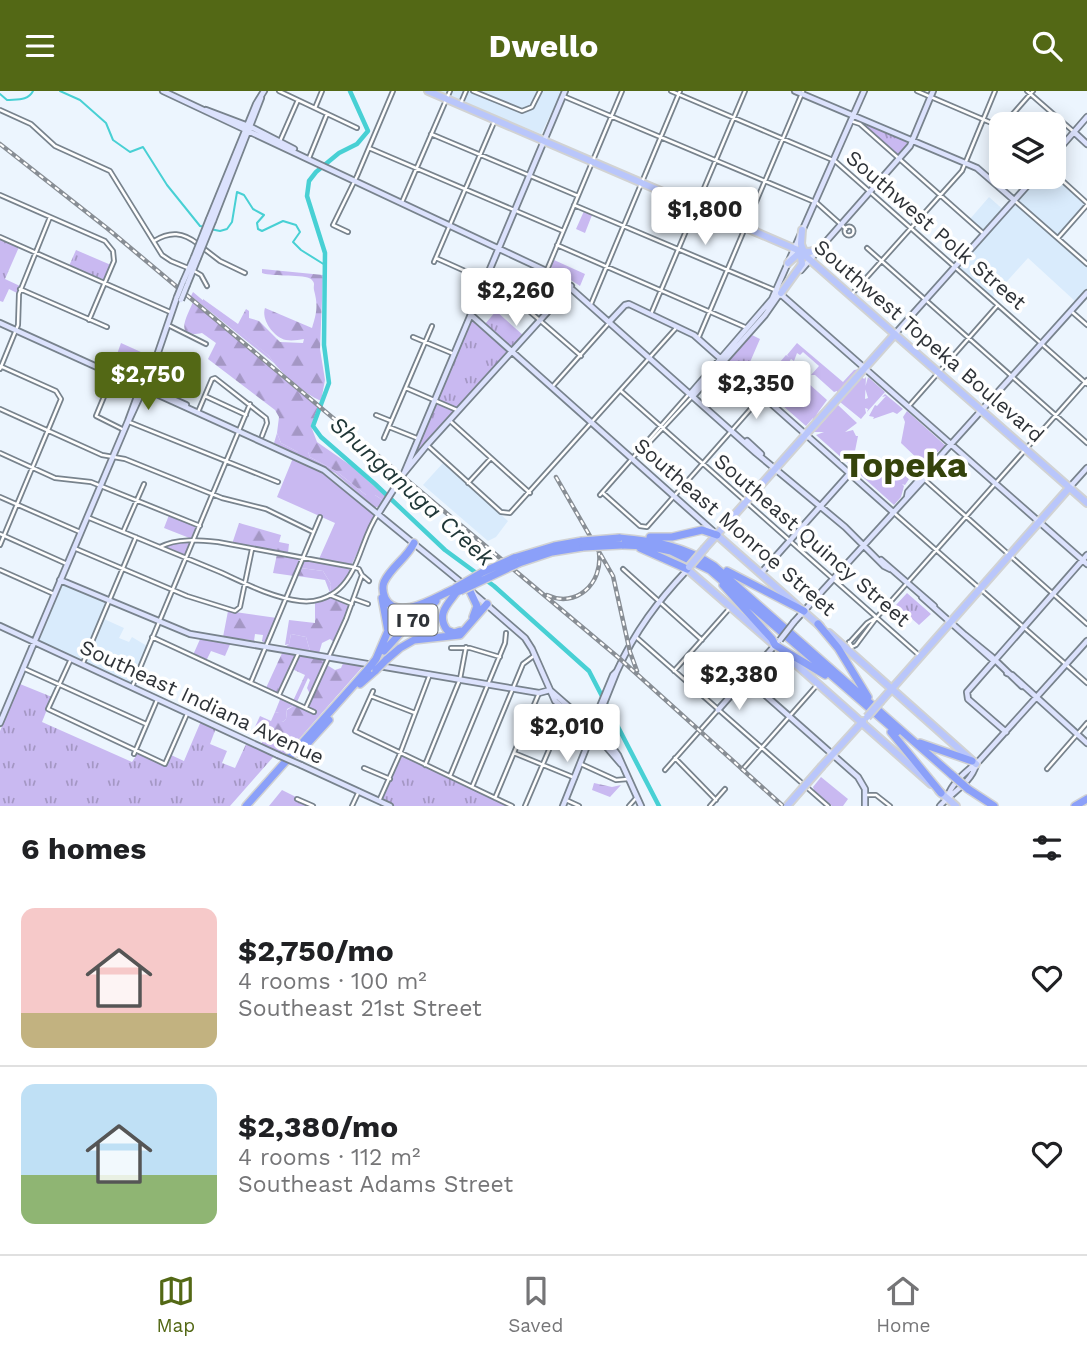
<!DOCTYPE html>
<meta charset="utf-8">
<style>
body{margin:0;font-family:"Work Sans",sans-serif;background:#f2f2f2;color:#202124;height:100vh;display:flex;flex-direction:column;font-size:26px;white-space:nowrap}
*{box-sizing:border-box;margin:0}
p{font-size:23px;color:#757577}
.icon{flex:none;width:38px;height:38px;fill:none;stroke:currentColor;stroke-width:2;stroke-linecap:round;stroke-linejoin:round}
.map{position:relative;height:715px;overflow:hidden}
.side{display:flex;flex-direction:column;background:#fff;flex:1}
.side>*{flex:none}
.fabs{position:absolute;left:989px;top:21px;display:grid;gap:14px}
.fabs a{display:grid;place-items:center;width:77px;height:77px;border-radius:14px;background:#fff;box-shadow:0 4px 18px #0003;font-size:35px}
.price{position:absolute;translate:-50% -60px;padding:0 16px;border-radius:7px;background:#fff;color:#222;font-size:23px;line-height:46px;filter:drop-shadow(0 2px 4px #0008)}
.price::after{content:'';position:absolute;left:50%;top:42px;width:21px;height:16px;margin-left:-10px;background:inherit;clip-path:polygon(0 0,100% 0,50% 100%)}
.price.selected{background:#536815;color:#fff}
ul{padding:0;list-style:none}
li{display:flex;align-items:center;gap:21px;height:175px;padding:0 21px}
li+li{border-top:2px solid #e0e0e0}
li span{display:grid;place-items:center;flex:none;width:196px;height:140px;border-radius:14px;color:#555}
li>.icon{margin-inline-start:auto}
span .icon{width:84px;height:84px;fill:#fffc;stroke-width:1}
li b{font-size:30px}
h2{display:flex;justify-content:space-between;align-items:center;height:84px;padding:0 21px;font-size:30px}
header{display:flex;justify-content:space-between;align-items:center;height:91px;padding:0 21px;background:#536815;color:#fff;font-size:32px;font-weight:700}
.tab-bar{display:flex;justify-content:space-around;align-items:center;height:98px;border-top:2px solid #e0e0e0;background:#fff;font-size:19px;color:#757577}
.tab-bar a{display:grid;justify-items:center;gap:4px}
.tab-bar .selected{color:#536815}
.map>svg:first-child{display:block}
</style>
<header><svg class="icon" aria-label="menu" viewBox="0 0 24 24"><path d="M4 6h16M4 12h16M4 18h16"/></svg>Dwello<svg class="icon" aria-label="search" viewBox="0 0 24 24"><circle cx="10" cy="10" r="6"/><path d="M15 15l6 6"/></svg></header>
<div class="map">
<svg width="1087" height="715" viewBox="0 0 1087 715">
<defs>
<pattern id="forest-firs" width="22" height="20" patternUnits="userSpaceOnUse" patternTransform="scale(1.75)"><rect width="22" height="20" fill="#c9b9f1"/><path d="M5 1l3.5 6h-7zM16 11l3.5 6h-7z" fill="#a497c4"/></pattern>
<pattern id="park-tufts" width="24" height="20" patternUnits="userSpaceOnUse" patternTransform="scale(1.75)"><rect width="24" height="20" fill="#c9b9f1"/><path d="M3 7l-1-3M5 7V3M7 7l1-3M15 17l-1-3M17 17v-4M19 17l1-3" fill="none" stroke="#a497c4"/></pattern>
</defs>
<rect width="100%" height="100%" fill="#ecf5fe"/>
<!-- built -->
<path fill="#d9ebfc" d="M436,0h126l-21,43z
M1054,84l31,29 -30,35 32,28v23l-11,12 -48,-44 -36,40 -32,-30 28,-33 -18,-16 19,-22 18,16 32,-36z
M443,372l65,58 -12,16 -8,4 -65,-56z
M62,492l46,18 -26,60 -44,-21z
M104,528l20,9 -5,10 10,4 3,-5 15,9 -16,37 -46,-20z"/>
<!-- grass -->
<path fill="#c9b9f1" d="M584,120l8,4 -7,18 -9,-4z
M554,169l31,14 -5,12 -29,-19z
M193,201l76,64 5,7 -83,-67z
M121,252l31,14 -11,23 -29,-12z
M797,252l46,39 11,-12 5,-1 -22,25v-3l-3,1 -19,-17h-4l8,-9 -16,-14 -3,3 -3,-2 -3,8 -3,-2 -2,3 2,2 -7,9 16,14 8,-8v4l19,17 -11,15 16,-15 -20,22 1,-4 -7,8 -24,-21 9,-9 -2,-2 -9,9 -23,-18h3l26,-30 3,2 -2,-2z
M862,286l2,2 2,-2 -1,22 3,-1 -3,-10 3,-11 17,15 -18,20 1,-3 -3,-1 1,5 -5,6 -21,-17z
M885,303l18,15 -6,5 -4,-2 -20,7 1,-2 -5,-1 6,-11 2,1 9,-10 -4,1z
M838,314l19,18 -12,9 8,-2 3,6h2l-4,20 2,4 -4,7 -36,-32 8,-3h-10z
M907,320l39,35 -17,12 -3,-2 2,4 -5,4 -22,-21 4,-21 -2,-5z
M277,342l4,10 17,9h10l2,5 26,14 30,24h9l9,6 -4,6h-6l-39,-34 -61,-30z
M293,367l37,18 43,38 1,3 -22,47 -33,-5 16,-36 -58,-26z
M885,369l24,19 -4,6 -3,-1 2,2 -3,11 -7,8 -39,-35 6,-5 5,2z
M169,424l28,11 -5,13 -28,-11z
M190,450l1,2 -6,12 -21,-9z
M305,468l44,9 1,3 -6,10 -14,12 1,-9 -8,-13 -22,-3z
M291,543l15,3 4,14 -25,-4 4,-3z
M201,546l30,5 -6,14 -14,-5 -5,10 -13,-6z
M281,606l14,8 -8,4 -1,10 -3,3 -4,-2v-7l-4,-1z
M821,686l27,22 -5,7h-11l-18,-16 -1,-3z"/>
<!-- forest -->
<path fill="url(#forest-firs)" d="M262,178l61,6 -3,74 5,31 -4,21c-18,-8 -41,-28 -52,-45l-66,-54v-3l35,25 8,-15 3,2v7l10,3 21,21 23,1 1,-4c-6,1 -12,2 -18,1 -13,-3 -25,-21 -21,-32l47,20c5,-16 6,-23 2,-38 -1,-6 2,-6 -3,-11 -6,-5 -38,-2 -49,-6z
M193,211l125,105 -7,19 6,16 36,25 34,31 -3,3 -9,-6h-9l-30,-24 -26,-14 -2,-5h-10l-17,-9 -4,-10 2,-16 -4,-7 -67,-51 8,-16 -14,-10c-30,6 -14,-18 -9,-31z
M239,432l42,12 -2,7 10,2 -1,9 -56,-9z
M277,463l23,4 -6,18 -21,-3z
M301,477l22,3 8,13 -1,9 -5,-13 -28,-4z
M331,505l19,11 -16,35 -4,-3 -8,4 -3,10 -9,-2 -4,-14 -15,-3 -2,10 -4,1 4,-25 26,3v-20z
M228,520l49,7 -12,25 -3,-2 1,-6 -8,-1 -1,7c-9,-3 -21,-2 -31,-4z
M283,560l14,2 -20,40 -11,-5z
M300,563l26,4 -16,36 -3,-6 3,-8 -2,-2 -11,24 -4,-1 12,-26 -13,-6z
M344,570l21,3 -80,91 -24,-10 6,-14 -6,2 -7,-4 6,-13 11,5 4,-9 4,1v6l4,3 3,-3 1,-9 8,-5 12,5 20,-45 8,5 6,-2z
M594,692l18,4 9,-2 -11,12 -18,-7z"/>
<!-- park -->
<path fill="url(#park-tufts)" d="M862,30l47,21 -10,14 -36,-32z
M0,147l19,9 -14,32 15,7 -3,7 -8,-4 -6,13 -3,-1z
M76,159l35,15 -6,15 -36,-14z
M496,220l28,25 -12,13 -27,-25z
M472,229l37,32 -95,105 -1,-2z
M750,243l10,5 -16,37 -18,-15z
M907,502l24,21 -12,11 -23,-20z
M20,593l32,13 -10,25 90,40 6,-9 28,13 5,-11 13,6 17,-40 15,7 -6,16 17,7 -5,12 13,5 12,-26 28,13 -45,51h-230v-75z
M402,665l106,50h-114l-13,-6z
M282,699l16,8v3l11,5h-40z"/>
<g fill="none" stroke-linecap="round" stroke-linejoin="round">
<!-- stream -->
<path stroke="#48d0d4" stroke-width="2" d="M60,0l20,9 26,23 7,17 17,12 13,-5 24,38 33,41 5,1
M0,3l7,6c10,-1 21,1 26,-9
M210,138l10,2 7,-2 5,-7 5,-30 7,3 9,14 11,6 -7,8 1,6 4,2 21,-10 13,4 4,7 -7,10 8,8 24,15"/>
<!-- river -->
<path stroke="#48d0d4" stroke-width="4.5" d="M350,0l18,40 -11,13 -18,9 -23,19 -7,9 -2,15 18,57 -1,92 5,38 -16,43 8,11 54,47 70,66 49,36 95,85 70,135"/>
<!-- street casing -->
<g stroke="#78838d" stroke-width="6">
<path id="street" d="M279,0l78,37
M473,0l49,20 10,-4 8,-16
M671,0l164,70 252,223
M917,0l84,36
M1027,0l47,41
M563,5l254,107 29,26
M460,14l6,-14
M315,17l7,-17
M0,19l31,14 24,22 55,25 52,84 9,6 17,7
M851,30l9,3 124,110
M1004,33l29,-33
M431,43l147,62
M280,50l18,-41
M369,57l194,83
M309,67l18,-44
M1054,82l33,30
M0,104l105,46 8,10 1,10 -25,59
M1014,109l73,64
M402,111l48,-111
M574,114l203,86
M844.5 140a4.5 4.5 0 1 1 9 0a4.5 4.5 0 1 1-9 0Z
M348,141l-15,-7 24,-49 36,-85
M0,146l170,75
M1058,147l29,-33
M154,150c16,-10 29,-9 44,3
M557,154l190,83
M203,157l17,13 25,12
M867,157l220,195
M436,167l49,22 29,18 67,58
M434,171l61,-142
M547,179l75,-179
M194,180l7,4 6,11
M20,198l87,38
M851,204l111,-124 33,-80
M591,213l89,-213
M1071,220l16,14
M651,223l94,-223
M168,234l38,19
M413,246l41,17
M698,248l105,-248
M0,275l56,25 5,8 -61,146
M0,278l18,-44 1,-31 31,-77
M113,284l-17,41 28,14
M552,296l56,-63
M406,297l51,22
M621,300l299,265
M205,305l41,19
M909,315l88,-100
M0,318l102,46 23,4 97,39 44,11 47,23
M198,321l14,-33 3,-1 51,40 1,5 -5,13
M376,324l15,6
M449,329l81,73
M129,331l149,60
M389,336l30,12
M384,347l48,-112
M648,353l43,-46
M427,354l74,67 9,1 167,-186
M0,362l55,25 36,4 109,44
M925,389l162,144
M468,392l23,-25
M603,402l37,33 7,1 115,-131
M600,404l88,-100
M0,406l80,35
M893,421l194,171
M87,426c44,18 89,37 133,55 24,11 53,26 80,29 14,2 29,-3 39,-12 21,-19 23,-53 39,-75
M123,441l21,-48
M0,443l67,30
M160,456c17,-9 39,-7 58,-5l135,25 6,2 3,6 7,6
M74,457l113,48 48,15 5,-4 12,-58
M623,478l79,71
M0,479l54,24
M330,504l22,9
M354,508l14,5
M152,546l162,75
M636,546l192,169
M849,551l3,5 4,-2 21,-28 210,-237
M849,552l18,-20 10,-6
M451,557h19l30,9
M71,568l-23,50 117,55 22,-50
M83,572l53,-126
M25,578l121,55
M674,580l55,-62
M251,591l69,-165
M132,596l118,-283
M373,600l-18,40 157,75
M279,604l20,-43
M371,605l44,17
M306,616l40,-88 16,-44
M530,628l58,24
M514,662l61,25
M134,663l23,-54
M675,667l41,42
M581,673l35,16 12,-1
M425,674l35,-86 6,-32
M364,677l26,11
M743,678l75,-85
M1047,678l40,-46
M665,679l53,-60
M450,685l55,-133 1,-10
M472,696l51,-123 12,-9
M866,704h10l14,11
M495,707l44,-105
M297,708l16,7
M566,709l13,6
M379,710l20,-45 31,-82
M352,715l7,-15
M525,715l32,-75
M629,715l8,-9
M710,715l15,-17"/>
</g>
<!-- secondary casing -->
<g stroke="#78838d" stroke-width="8">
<path id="secondary" d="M163,0l394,185 199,177 89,74 39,39 6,3
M795,0l182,77 37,32
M206,19l45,17 43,22
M1074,41l13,12
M1054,64l33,-38
M209,128l47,-115 8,-13
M213,130l48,-123
M801,179l109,-124 23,-55
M183,191l11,-25
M187,194l11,-27
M777,200l310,273
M471,224l242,216
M610,230l15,-16 4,-1 65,31 199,177
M0,232l324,147 138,113
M895,243l140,-157
M101,276l85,38
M691,302l81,-94 92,-208
M694,304l71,-80 16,-23
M129,329l23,-50 25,-73
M747,350l14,13
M404,382l161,-382
M1069,397l18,-20
M907,406l1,-5 179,-199
M378,423l26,-41 23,-28 144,-159
M881,469l53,46
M761,482l89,-100
M60,489l130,54 349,59 11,-3
M471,500l54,47 7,11 23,52 42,35 24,28
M922,506l72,64
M794,531l130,-143 11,-15
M0,535l278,129
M965,544l27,22 30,29
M1007,582l5,2 75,68
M746,587l112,99 7,12v17
M551,600l57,50 10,14 23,51
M718,619l59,-67
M0,632l128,-302 20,-54 6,-8
M592,641l1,-9 20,-48 4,-4c18,-40 41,-70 70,-101
M1006,641l-38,-33 -1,-7 120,-137
M301,674l89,41
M947,707c5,-16 20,-27 32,-37l108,-120
M563,715l54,-135
M940,715c11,-13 31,-23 36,-41"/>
</g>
<!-- primary casing -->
<g stroke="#d1d2d3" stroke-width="10">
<path id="primary" d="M428,0l372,160 287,252
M788,172l9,-8h8l-4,-11 1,-14
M781,202l21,-29 -2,-13 10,1 11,-4
M717,444l103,91
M705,457l190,-214
M689,476l-2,2 84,73
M829,542l147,131
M782,561l149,132
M881,610l188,-213
M822,675l41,-45
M939,700l17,15"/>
</g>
<!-- highway casing -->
<g stroke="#d1d2d3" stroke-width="10">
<path id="highway" d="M650,446h22l30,-7 15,5
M619,447c35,3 65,8 95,28l238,209
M414,452c-7,15 -23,24 -30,39 -2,5 -1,11 1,16 12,25 52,-2 69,-9
M622,454l26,1 23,5 39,19 187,162
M640,457l47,21
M514,467l40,-12 28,-5
M519,472l33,-11 31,-5
M727,480l77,40
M723,494l49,54 3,6 50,30
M469,498l8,17 -4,11
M456,502c-9,12 -20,22 -9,37l7,3 6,-2
M818,533l20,24 30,49
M384,560l22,-24 30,-26
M376,568l12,-28 -6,-33
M386,569l14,-12 14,-8 46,-5 27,-31
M360,593l16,-14
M891,641l50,61
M920,652l52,18
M299,662l30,-33
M968,698l26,17
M246,715l122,-137
M1075,715l12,-7"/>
</g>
<!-- street -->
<use href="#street" stroke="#fff" stroke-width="2.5"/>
<!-- secondary -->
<use href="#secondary" stroke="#dce2fd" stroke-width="4.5"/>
<!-- primary -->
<use href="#primary" stroke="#b9c6fb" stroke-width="6"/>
<!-- highway -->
<use href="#highway" stroke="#8ba0f9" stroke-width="7"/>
<!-- rail casing -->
<g stroke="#888e95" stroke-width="4.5">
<path id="rail" d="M0,53l108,85 511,429 164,148
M556,386l57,99 17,76 7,19
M547,504c29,14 56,-12 52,-42"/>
</g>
<!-- rail -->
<use href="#rail" stroke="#fff" stroke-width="2" stroke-dasharray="5" stroke-linecap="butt"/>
<!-- secondary-bridge casing -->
<g stroke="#78838d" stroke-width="8" stroke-linecap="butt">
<path id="secondary-bridge" d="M194,166l15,-38
M198,167l15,-37
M177,206l6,-15
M181,209l6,-15
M780,549l14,-18
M278,664l23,10"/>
</g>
<!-- primary-bridge casing -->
<g stroke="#d1d2d3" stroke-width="10" stroke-linecap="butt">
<path id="primary-bridge" d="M689,476l16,-19
M867,626l14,-16
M787,715l35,-40"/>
</g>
<!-- highway-bridge casing -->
<g stroke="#d1d2d3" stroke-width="10" stroke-linecap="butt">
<path id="highway-bridge" d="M582,450l37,-3
M583,456l39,-2
M455,497l28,-16 31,-14
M460,500l59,-28
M368,578l8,-10
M376,579l10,-10
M952,684l16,14"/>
</g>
<!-- secondary-bridge -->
<use href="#secondary-bridge" stroke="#dce2fd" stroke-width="4.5"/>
<!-- primary-bridge -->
<use href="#primary-bridge" stroke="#b9c6fb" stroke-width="6"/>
<!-- highway-bridge -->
<use href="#highway-bridge" stroke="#8ba0f9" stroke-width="7"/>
</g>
<g text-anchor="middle" stroke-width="7" stroke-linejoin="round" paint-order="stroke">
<!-- shield labels -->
<rect fill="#fff" stroke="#6d7074" stroke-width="2" x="388.5" y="513.5" width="49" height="31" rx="5"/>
<g font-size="19" font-weight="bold" fill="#2f3338">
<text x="413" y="536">I 70</text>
</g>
<!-- street labels -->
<g font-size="21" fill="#2f3338" stroke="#fff">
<text transform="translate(936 139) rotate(41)" y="7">Southwest Polk Street</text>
<text transform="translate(929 250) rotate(41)" y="7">Southwest Topeka Boulevard</text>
<text transform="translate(735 436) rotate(41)" y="7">Southeast Monroe Street</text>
<text transform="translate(812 449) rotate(41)" y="7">Southeast Quincy Street</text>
<text transform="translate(202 611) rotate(25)" y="7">Southeast Indiana Avenue</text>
</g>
<!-- water labels -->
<g font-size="23" font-style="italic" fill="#203737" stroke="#fff">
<text transform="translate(412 400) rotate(42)" y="8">Shunganuga Creek</text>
</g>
<!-- town labels -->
<g font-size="35" font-weight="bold" fill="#35430b" stroke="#fff">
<text x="905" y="386">Topeka</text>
</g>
</g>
</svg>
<div class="fabs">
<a><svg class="icon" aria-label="layers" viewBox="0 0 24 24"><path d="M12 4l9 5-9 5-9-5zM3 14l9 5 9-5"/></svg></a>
</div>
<b class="price" style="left:705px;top:156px">$1,800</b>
<b class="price" style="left:516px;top:237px">$2,260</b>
<b class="price selected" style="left:148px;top:321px">$2,750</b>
<b class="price" style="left:756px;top:330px">$2,350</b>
<b class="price" style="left:739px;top:621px">$2,380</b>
<b class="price" style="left:567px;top:673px">$2,010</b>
</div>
<section class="side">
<h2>6 homes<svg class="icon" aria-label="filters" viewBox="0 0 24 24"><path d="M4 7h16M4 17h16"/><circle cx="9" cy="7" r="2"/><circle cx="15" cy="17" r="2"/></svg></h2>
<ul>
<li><span style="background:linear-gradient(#f6c9c9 75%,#c2b280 0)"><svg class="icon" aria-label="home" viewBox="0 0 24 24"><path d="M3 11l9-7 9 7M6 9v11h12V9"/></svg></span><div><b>$2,750/mo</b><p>4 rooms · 100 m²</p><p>Southeast 21st Street</p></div><svg class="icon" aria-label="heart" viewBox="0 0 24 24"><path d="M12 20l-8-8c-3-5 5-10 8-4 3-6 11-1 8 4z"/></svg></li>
<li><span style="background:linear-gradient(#bfe0f5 65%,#8fb573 0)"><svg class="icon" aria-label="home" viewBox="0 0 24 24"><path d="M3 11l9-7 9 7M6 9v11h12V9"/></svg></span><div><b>$2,380/mo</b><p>4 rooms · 112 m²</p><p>Southeast Adams Street</p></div><svg class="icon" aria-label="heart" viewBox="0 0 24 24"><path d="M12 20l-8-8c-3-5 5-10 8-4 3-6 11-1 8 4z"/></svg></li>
</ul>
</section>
<nav class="tab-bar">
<a class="selected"><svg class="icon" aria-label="map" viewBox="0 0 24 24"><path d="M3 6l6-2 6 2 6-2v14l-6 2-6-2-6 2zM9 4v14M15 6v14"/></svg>Map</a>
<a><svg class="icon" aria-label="saved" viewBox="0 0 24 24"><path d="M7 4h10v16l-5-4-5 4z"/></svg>Saved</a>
<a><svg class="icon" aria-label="home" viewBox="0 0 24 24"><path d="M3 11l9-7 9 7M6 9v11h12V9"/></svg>Home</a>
</nav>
